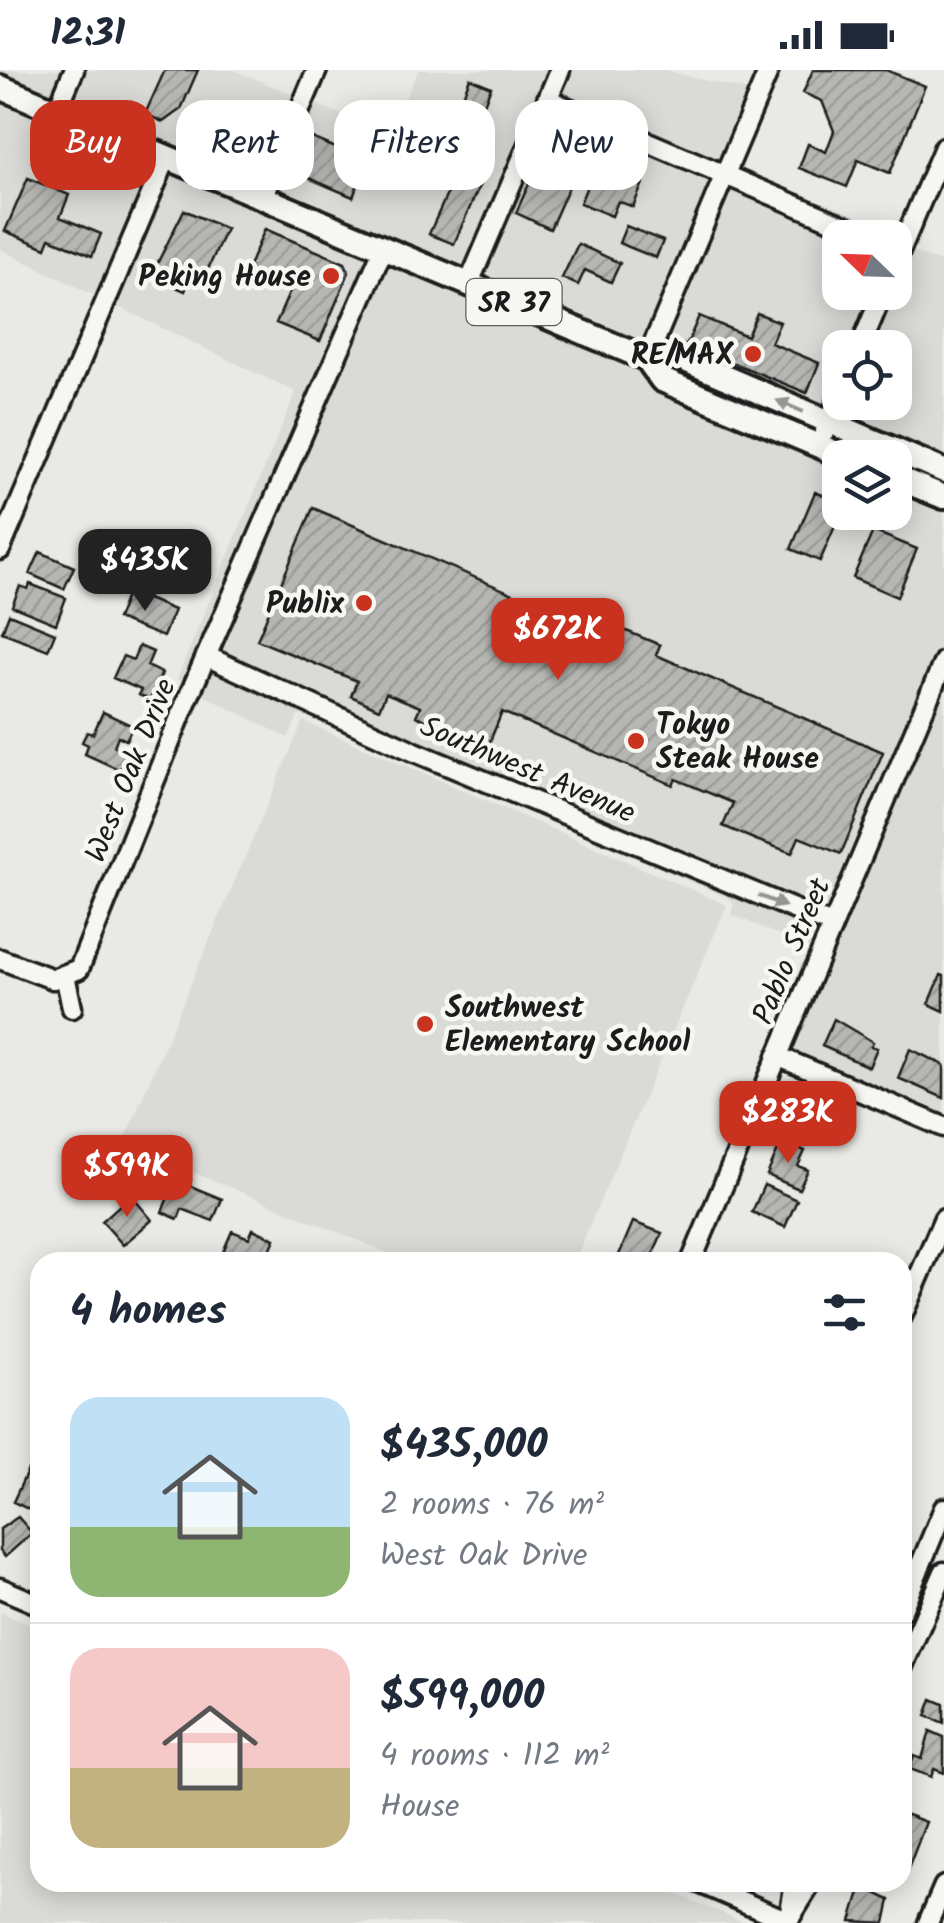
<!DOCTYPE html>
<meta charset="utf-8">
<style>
body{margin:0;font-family:Kalam,sans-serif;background:#f2f2f3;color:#1f2937;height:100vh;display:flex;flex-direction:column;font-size:38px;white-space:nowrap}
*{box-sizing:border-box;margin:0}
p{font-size:32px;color:#747a83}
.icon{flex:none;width:55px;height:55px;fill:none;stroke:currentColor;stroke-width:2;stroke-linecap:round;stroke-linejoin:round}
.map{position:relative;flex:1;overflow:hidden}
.sheet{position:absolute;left:30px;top:1182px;width:882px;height:640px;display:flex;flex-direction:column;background:#fff;border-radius:30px;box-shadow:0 5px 25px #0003}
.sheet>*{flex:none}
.guide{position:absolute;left:30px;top:30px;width:885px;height:90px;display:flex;gap:20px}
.needle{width:65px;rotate:293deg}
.buttons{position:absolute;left:822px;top:150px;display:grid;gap:20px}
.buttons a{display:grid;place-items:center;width:90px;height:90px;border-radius:20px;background:#fff;box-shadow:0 5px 25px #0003;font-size:50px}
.price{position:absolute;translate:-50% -85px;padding:0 22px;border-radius:20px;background:#c8321e;color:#fff;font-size:32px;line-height:65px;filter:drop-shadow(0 2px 5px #0008)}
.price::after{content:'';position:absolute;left:50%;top:60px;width:30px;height:22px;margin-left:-15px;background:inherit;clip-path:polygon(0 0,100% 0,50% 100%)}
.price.current{background:#222;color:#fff}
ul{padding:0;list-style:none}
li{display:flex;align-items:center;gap:30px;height:250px;padding:0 40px}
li+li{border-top:2px solid #e0e1e3}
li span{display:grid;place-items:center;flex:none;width:280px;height:200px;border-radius:30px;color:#555}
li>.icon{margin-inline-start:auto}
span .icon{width:120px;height:120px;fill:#fffc;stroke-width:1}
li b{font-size:42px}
h2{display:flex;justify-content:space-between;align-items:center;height:120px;padding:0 40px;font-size:42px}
.pill{padding:0 35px;border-radius:30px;background:#fff;box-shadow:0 5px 25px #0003;font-size:35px;line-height:90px}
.pill.current{background:#c8321e;color:#fff}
.status{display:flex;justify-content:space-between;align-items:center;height:70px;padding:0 50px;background:#fff;direction:ltr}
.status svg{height:28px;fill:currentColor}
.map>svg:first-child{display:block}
</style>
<div class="status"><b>12:31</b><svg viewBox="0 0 49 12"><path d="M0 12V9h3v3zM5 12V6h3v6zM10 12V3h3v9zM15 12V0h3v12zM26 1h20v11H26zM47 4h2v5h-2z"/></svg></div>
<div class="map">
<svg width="944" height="1853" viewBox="0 0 944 1853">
<defs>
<pattern id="building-hatch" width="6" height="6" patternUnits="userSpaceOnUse" patternTransform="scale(2.5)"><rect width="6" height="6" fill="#b6b6b3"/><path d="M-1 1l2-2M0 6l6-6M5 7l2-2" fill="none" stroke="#9c9c99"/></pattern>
</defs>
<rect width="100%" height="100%" fill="#e9e9e5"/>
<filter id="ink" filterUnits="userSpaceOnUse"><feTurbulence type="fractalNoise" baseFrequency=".01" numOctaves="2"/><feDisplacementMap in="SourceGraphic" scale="20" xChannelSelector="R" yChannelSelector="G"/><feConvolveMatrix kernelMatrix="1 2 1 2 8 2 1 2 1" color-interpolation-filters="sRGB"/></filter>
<g filter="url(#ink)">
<!-- built -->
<path fill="#dadad6" d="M0,0h64l-12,30 -52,-22z
M83,0h151l62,26 -38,90 -190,-79z
M419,0h131l-86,202 -190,-80 39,-89 74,30z
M569,0h96l86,22 -31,73 -162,-69z
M0,25l156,65 -58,137 -98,-48z
M552,40l161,70 -72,168 -161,-69z
M173,97l200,84 -188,433 -8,-5 119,-287 -182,-87z
M730,117l122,50 -12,1v54l33,1 -23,54 -10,1v24l-17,40 -162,-63z
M910,181l34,12v200l-104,-44 7,-16 48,-1v-54l-26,-1z
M389,188l250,106 201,99v49h55v-27l49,20v134l-117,276 -409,-170 -200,-92z
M211,597l200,92 410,170 -9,21 -81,-36 3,-10 -5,-6 -423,-183 -8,1 -10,22 -88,-45z
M944,614v434l-154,-65z
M303,651l424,184 -153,357h-164l-287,-119z
M0,1542l40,17v253l609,1 97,40h-746z"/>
<!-- building -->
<path fill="url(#building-hatch)" stroke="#1c1c1c" stroke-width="2.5" d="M165,0h33l-17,39 -18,13 -18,-8z
M813,0h73l39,16 -35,87 -32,-13 -11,27 -48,-19 9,-24 18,8 8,-21 -12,-30 -19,-8z
M470,8l21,9 -16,39 -21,-8z
M551,64l34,16 -35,79 -34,-16z
M312,68l55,23 -14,36 -56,-24z
M599,87l47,19 -13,31 -15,-6 -6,15 -32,-13z
M457,102l24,10 -27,62 -25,-10z
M28,108l41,17 -9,22 41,17 -9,22 -42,-18 -4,10 -41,-17z
M184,140l42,19 -21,47 -12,-5 -8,20 -34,-15z
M626,156l37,15 -7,17 -37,-15z
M265,159l80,34 4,9 -29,69 -44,-18 14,-32 -44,-18z
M578,174l42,19 -9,19 -26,-12 -7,15 -16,-7z
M757,243l23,9 -9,21 48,20 -12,30 -120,-49 12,-28 48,20z
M815,422l25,10 1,10 -21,49 -29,-12z
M313,438l247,106 4,-9 96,40 -4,10 227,97 -42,102 -42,-17 -7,16 -36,-13 -33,-14 10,-23 -57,-24 -3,6 -171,-73 -14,34 -72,-30 4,-9 -34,-14 -7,16 -28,-13 6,-15 -100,-41z
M873,461l44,18 -20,48 -44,-19z
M40,482l34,15 -10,22 -34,-15z
M30,514l36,14 -10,26 -44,-18 8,-20 8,3z
M128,521l46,19 -11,27 -46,-18z
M9,544l46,19 -7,17 -46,-18z
M139,576l14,6 -6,14 15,7 -12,27 -11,-5 2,-5 -28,-12 10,-22 10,4z
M103,642l30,14 -7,14 -8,-4 -4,10 14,6 -8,18 -35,-16 3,-9 -6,-3 5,-10 6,2z
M941,905l3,1v35l-15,-7z
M834,949l39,23 -2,4 6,2 -8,19 -47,-21z
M910,979l34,16v33l-46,-20z
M799,1031l18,8 -4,7 11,5 -9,20 -28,-13z
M782,1071l23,10 -7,15 10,4 -9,19 -32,-14z
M177,1105l13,5 -2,5 34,14 -9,22 -31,-12 -4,10 -16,-7z
M764,1115l33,15 -12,27 -33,-15z
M131,1125l21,25 -29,25 -21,-24z
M633,1152l29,11 -12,29h-34z
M253,1159l22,10 -10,23h-19l-23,-10 9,-21 17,7z
M31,1393l9,4 -3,46 -24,-11z
M18,1447l14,16 -27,24 -5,-6v-22z
M932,1629l12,5v19l-18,-7z
M930,1661l14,6v36l-10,-4 -3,8 -21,-8 4,-13 8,3z
M902,1743l24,9 -20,52 -4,-1z
M863,1812l17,6 -3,6 13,6 -5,23 -34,-2z"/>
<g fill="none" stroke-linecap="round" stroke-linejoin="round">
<!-- minor casing -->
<g stroke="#1c1c1c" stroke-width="25">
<path id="minor" d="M547,29l326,139
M57,40l17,-40
M263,126l54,-126
M895,193l49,-116
M469,213l91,-213
M860,278l23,-56
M647,289l122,-289
M825,361l15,-36
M0,480l167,-393
M206,586l209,96 417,173
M0,889l53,20 26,-10 106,-264 199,-458
M65,905l7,33
M777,986l167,71
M691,1192l253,-601
M902,1246l42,-98
M0,1518l40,17
M902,1540l42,-102
M902,1598l42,-96
M697,1812l91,39
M789,1847l6,-35
M788,1851l24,-39
M928,1853l16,-37"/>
</g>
<!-- major casing -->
<g stroke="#1c1c1c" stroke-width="30">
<path id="major" d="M0,17l647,272 26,-4 271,116
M647,289l15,21 186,78
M895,407l49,20"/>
</g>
<!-- minor -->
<use href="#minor" stroke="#f6f6f2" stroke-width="18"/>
<!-- major -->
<use href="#major" stroke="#f6f6f2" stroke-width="22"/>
</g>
<!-- one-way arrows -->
<defs><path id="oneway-solid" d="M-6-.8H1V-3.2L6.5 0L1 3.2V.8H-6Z" transform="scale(2.5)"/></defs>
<g fill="#949492">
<use href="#oneway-solid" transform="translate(790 336) rotate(-156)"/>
<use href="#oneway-solid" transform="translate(772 831) rotate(22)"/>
</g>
</g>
<!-- markers -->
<g fill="#c8321e" stroke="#f6f6f2" stroke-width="4">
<circle cx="331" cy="206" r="10"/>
<circle cx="753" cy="284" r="10"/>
<circle cx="364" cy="533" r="10"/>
<circle cx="636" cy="671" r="10"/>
<circle cx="425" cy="954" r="10"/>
</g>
<g text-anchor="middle" stroke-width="9" stroke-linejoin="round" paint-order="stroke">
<!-- shield labels -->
<rect fill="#f6f6f2" stroke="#5d5d5c" stroke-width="2.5" x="466.5" y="209" width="95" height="46" rx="8"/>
<g font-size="28" font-weight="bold" fill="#1c1c1c">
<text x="514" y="242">SR 37</text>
</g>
<!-- poi labels -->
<g font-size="30" font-weight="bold" fill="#1c1c1c" stroke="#f6f6f2" text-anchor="end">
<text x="311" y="216">Peking House</text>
<text x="733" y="294">RE/MAX</text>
<text x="344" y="543">Publix</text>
<text x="656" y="664" text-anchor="start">Tokyo<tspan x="656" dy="34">Steak House</tspan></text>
<text x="445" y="947" text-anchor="start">Southwest<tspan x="445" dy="34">Elementary School</tspan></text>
</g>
<!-- street labels -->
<g font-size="30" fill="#1c1c1c" stroke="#f6f6f2">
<text transform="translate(528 699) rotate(23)" y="10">Southwest Avenue</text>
<text transform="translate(130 700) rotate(-68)" y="10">West Oak Drive</text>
<text transform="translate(791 881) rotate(-67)" y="10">Pablo Street</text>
</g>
</g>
</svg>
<div class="buttons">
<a><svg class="needle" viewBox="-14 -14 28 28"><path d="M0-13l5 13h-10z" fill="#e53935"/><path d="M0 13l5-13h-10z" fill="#747a83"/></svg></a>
<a><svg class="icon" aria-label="locate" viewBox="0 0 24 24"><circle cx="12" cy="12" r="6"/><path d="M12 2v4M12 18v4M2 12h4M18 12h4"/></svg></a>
<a><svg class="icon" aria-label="layers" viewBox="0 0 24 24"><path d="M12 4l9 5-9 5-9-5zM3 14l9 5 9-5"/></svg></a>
</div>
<b class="price current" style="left:145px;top:544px">$435K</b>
<b class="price" style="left:558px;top:613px">$672K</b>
<b class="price" style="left:788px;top:1096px">$283K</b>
<b class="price" style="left:127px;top:1150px">$599K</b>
<div class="guide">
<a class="pill current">Buy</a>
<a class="pill">Rent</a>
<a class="pill">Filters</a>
<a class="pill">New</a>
</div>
<section class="sheet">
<h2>4 homes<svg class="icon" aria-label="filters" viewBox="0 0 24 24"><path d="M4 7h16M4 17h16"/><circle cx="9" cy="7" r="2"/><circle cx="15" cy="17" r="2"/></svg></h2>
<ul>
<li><span style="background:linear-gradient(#bfe0f5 65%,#8fb573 0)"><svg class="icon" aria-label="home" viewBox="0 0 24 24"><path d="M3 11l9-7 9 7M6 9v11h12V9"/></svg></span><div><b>$435,000</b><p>2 rooms · 76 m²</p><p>West Oak Drive</p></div></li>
<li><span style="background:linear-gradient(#f6c9c9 60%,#c2b280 0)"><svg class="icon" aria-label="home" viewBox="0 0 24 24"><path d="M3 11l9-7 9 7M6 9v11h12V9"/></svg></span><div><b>$599,000</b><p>4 rooms · 112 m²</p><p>House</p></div></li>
</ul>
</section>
</div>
